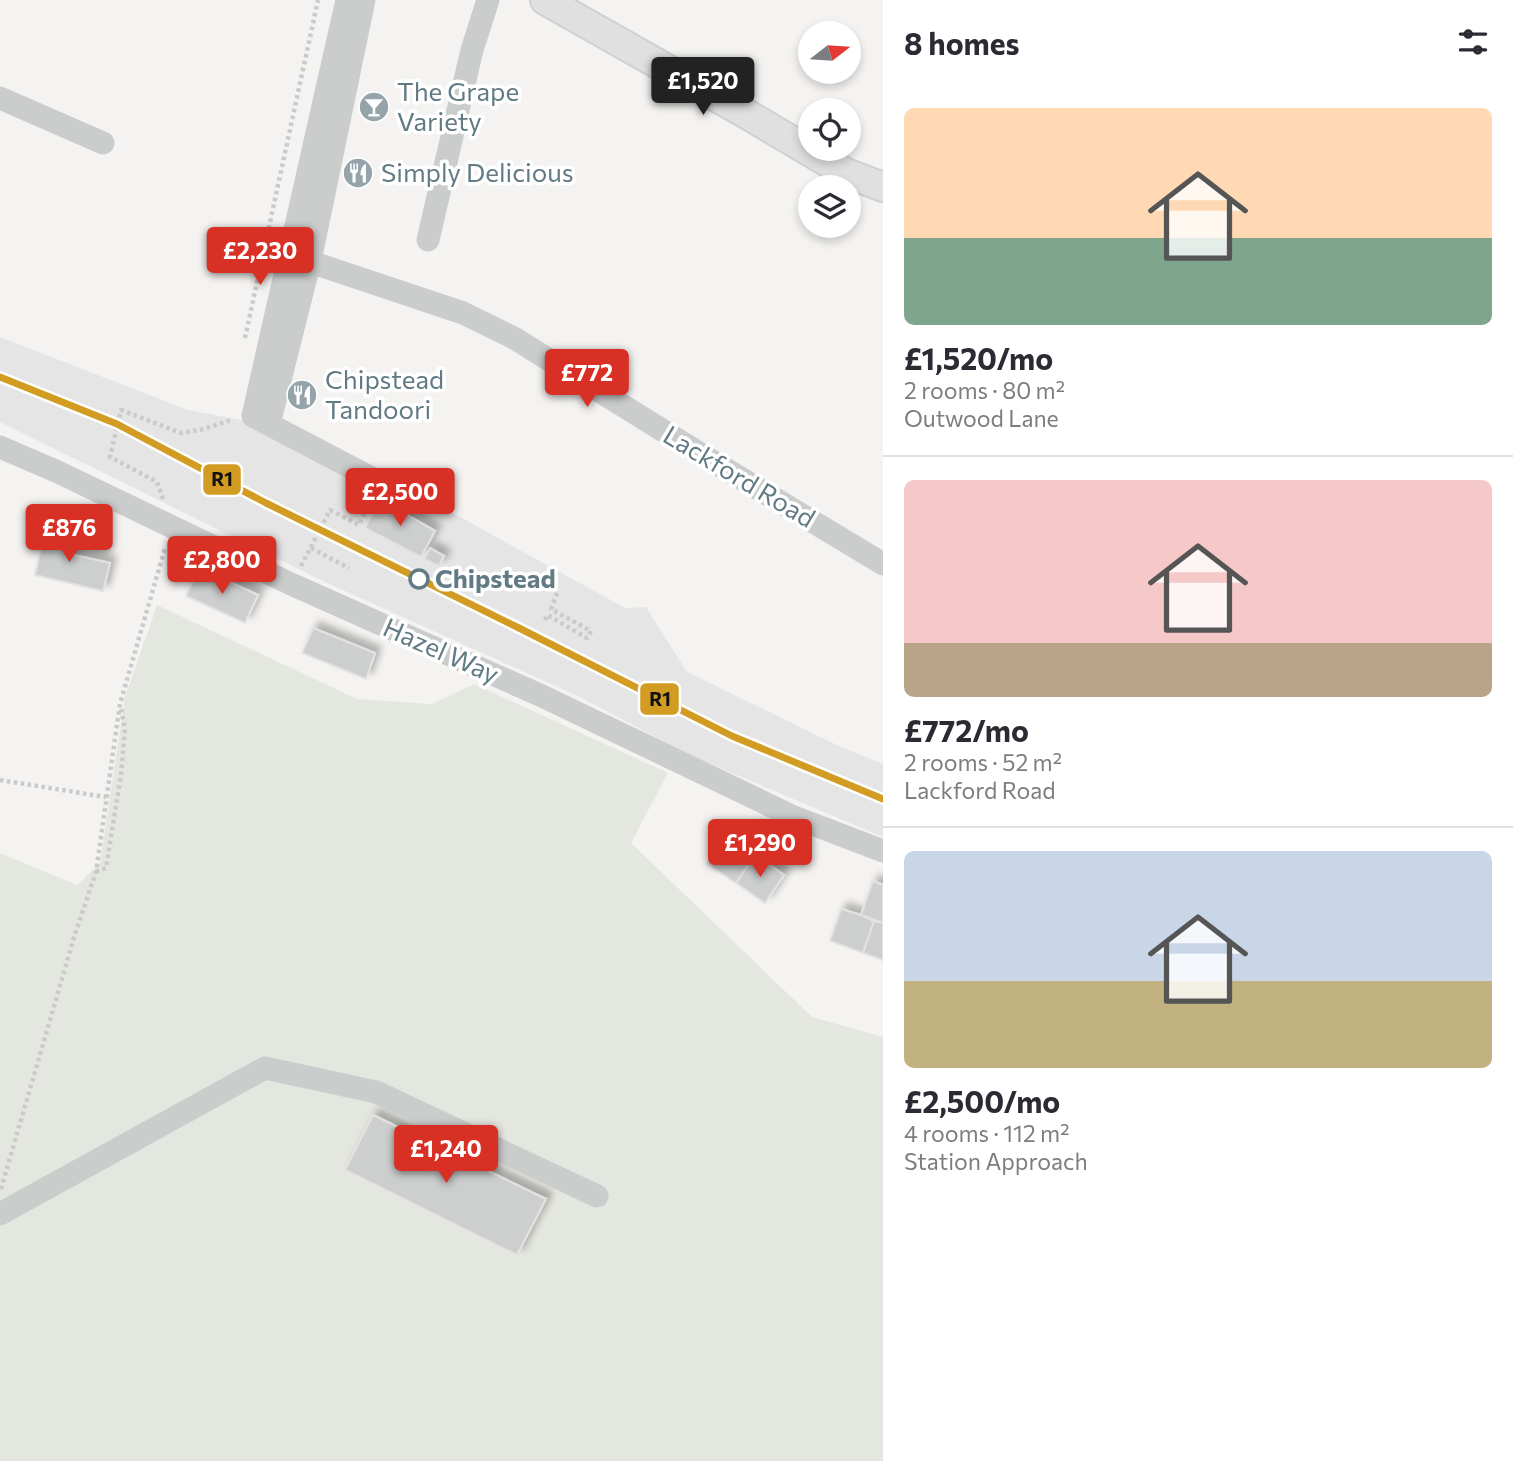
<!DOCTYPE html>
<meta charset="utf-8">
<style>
body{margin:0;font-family:Commissioner,sans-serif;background:#f2f2f3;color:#2b2b33;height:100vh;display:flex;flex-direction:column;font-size:26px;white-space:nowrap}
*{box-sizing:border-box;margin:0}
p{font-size:23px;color:#7c7c81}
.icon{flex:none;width:38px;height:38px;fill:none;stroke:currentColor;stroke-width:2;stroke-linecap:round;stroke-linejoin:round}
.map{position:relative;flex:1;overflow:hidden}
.panel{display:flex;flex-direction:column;background:#fff;width:630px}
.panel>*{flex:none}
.needle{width:46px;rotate:73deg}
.tools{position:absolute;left:798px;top:21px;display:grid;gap:14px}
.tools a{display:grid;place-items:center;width:63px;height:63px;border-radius:50%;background:#fff;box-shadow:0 4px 10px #0003;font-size:35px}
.price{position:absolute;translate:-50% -60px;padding:0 16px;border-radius:7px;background:#d93025;color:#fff;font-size:23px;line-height:46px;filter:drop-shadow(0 2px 4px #0008)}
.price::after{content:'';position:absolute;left:50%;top:42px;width:21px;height:16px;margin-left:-10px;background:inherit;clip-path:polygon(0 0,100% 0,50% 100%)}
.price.active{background:#222;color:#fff}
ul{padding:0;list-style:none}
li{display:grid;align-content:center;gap:14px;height:371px;padding:0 21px}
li+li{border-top:2px solid #e1e1e2}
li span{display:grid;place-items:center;height:217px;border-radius:10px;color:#555}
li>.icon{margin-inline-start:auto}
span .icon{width:126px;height:126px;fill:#fffc;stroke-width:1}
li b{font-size:30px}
h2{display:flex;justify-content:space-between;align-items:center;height:84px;padding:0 21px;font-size:30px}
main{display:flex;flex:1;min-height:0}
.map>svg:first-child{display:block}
</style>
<main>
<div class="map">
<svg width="883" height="1461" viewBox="0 0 883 1461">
<defs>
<filter id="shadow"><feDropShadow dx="6" dy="-6" stdDeviation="3.5" flood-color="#0004"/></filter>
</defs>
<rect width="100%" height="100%" fill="#f4f3f1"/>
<!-- built -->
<path fill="#e4e5e4" d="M0,337l188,73 123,23 185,104 129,71 21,-1 41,65 154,75 42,17v73l-196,-83 -105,-56 -257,-116 -325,-160z"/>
<!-- green -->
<path fill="#e4e7df" d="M157,605l200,94 75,5 42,-20 194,89 -37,70 181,174 71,20v424h-883v-608l77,32 23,-22 25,-166z"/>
<!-- building -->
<path fill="#cdcfce" stroke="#e3e2e1" stroke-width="2" filter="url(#shadow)" d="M379,499l56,32 -14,26 -56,-29z
M45,530l28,7 -4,17 41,9 -7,28 -68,-16z
M430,548l14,8 -5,10 -15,-7z
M199,568l59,27 -13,28 -59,-27z
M313,628l62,25 -9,26 -64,-26z
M757,827l21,15 -14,20 -21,-15z
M726,836l29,19 -19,28 -29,-19z
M755,855l29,20 -19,28 -29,-20z
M873,881l10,4v38l-22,-8z
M841,909l20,6 13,6 -11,32 -33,-12z
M874,921l9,2v37l-20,-7z
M373,1115l173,84 -29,56 -172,-85z"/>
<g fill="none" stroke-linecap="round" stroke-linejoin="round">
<!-- major casing -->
<g stroke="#cfd1d0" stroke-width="32">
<path id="major" d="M545,0l205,116 96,57 37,14"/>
</g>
<!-- path -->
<path stroke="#cacacb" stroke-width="4.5" stroke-dasharray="3.5 3.5" stroke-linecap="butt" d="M245,338l73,-338
M163,499l-6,-17 -47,-25 11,-47 60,23 23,-4 27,-9
M311,548l38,20
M301,566l29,-56 29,15 11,-24
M545,620l2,-5 40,23 4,-7 -40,-22 7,-18
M0,780l106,17
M96,872l10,-4 15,-93 4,-46 -4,-21
M1,1189l74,-255 21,-62 24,-168 45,-156"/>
<!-- minor -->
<path stroke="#cbcdcd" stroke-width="23" d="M347,0l-94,416 126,66
M0,98l103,45
M428,240l44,-190 16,-50
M290,255l173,58 51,25 185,115 184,111
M269,424l41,-163 54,-261
M0,447l58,25 233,112 251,112 252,121 89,34
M0,1214l265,-146 111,24 221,104"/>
<!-- major -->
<use href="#major" stroke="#e0e0e0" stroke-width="28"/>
<!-- rail-1 casing -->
<g stroke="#fff" stroke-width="12">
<path id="rail-1" d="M0,377l117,47 149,79 253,125 213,108 151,63"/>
</g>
<!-- rail-1 -->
<use href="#rail-1" stroke="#d29b21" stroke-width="7"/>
</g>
<!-- icons -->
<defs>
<g id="bar-disc" transform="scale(1.575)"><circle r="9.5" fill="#94a4aa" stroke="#fff"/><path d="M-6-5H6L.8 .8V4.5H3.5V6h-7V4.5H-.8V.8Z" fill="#fff"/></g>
<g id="restaurant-disc" transform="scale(1.575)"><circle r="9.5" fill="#94a4aa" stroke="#fff"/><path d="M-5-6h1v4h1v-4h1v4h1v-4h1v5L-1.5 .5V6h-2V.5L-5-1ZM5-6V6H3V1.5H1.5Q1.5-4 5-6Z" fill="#fff"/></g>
</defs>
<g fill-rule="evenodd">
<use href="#bar-disc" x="374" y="107"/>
<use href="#restaurant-disc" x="358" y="173"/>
<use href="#restaurant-disc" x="302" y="395"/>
</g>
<!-- markers -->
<circle fill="#fff" stroke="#617a84" stroke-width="3.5" cx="419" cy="579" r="9"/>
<g text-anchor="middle" stroke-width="7" stroke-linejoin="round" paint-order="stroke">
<!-- poi labels -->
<g font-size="26" fill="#617a84" stroke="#fff" text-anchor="start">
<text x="397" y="101">The Grape<tspan x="397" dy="30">Variety</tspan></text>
<text x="381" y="182">Simply Delicious</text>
<text x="325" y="389">Chipstead<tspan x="325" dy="30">Tandoori</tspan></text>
</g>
<!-- street labels -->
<g font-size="26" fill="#617a84" stroke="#fff">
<text transform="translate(739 477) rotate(31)" y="9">Lackford Road</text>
<text transform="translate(441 651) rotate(24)" y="9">Hazel Way</text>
</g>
<!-- stop labels -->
<g font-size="26" font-weight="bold" fill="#617a84" stroke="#fff" text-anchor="start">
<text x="435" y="588">Chipstead</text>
</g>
</g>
<g stroke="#fff" stroke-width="2.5">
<rect x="202" y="463" width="40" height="33" rx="7" fill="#d29b21"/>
<rect x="639" y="682" width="41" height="34" rx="7" fill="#d29b21"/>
</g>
<g font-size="19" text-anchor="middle" font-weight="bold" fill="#111">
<text x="222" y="486">R1</text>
<text x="660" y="706">R1</text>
</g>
</svg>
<div class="tools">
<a><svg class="needle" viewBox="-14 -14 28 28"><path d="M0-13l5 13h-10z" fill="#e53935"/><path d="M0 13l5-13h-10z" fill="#7c7c81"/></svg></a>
<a><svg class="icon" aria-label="locate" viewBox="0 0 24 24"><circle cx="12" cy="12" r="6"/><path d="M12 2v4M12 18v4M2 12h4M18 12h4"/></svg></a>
<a><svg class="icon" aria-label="layers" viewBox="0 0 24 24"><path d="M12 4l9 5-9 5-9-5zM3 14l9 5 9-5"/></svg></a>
</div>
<b class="price active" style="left:703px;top:117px">£1,520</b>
<b class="price" style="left:260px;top:287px">£2,230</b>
<b class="price" style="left:587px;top:409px">£772</b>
<b class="price" style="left:400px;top:528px">£2,500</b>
<b class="price" style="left:69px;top:564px">£876</b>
<b class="price" style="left:222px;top:596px">£2,800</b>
<b class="price" style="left:760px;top:879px">£1,290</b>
<b class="price" style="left:446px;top:1185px">£1,240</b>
</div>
<section class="panel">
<h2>8 homes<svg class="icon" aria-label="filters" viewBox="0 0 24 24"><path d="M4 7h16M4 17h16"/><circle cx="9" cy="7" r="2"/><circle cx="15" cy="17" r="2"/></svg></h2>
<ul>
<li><span style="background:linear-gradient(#ffd9b3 60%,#7fa58c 0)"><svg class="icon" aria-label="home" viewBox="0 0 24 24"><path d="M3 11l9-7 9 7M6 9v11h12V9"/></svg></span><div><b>£1,520/mo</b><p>2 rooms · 80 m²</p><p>Outwood Lane</p></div></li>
<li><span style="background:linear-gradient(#f6c9c9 75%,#b9a48a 0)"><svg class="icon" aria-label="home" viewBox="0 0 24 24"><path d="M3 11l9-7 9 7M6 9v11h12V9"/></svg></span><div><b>£772/mo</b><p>2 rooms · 52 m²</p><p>Lackford Road</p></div></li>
<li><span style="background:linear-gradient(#c9d6e8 60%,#c2b280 0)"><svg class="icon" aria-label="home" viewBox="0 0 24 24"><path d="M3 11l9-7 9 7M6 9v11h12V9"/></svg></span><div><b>£2,500/mo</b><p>4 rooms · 112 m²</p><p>Station Approach</p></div></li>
</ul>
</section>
</main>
